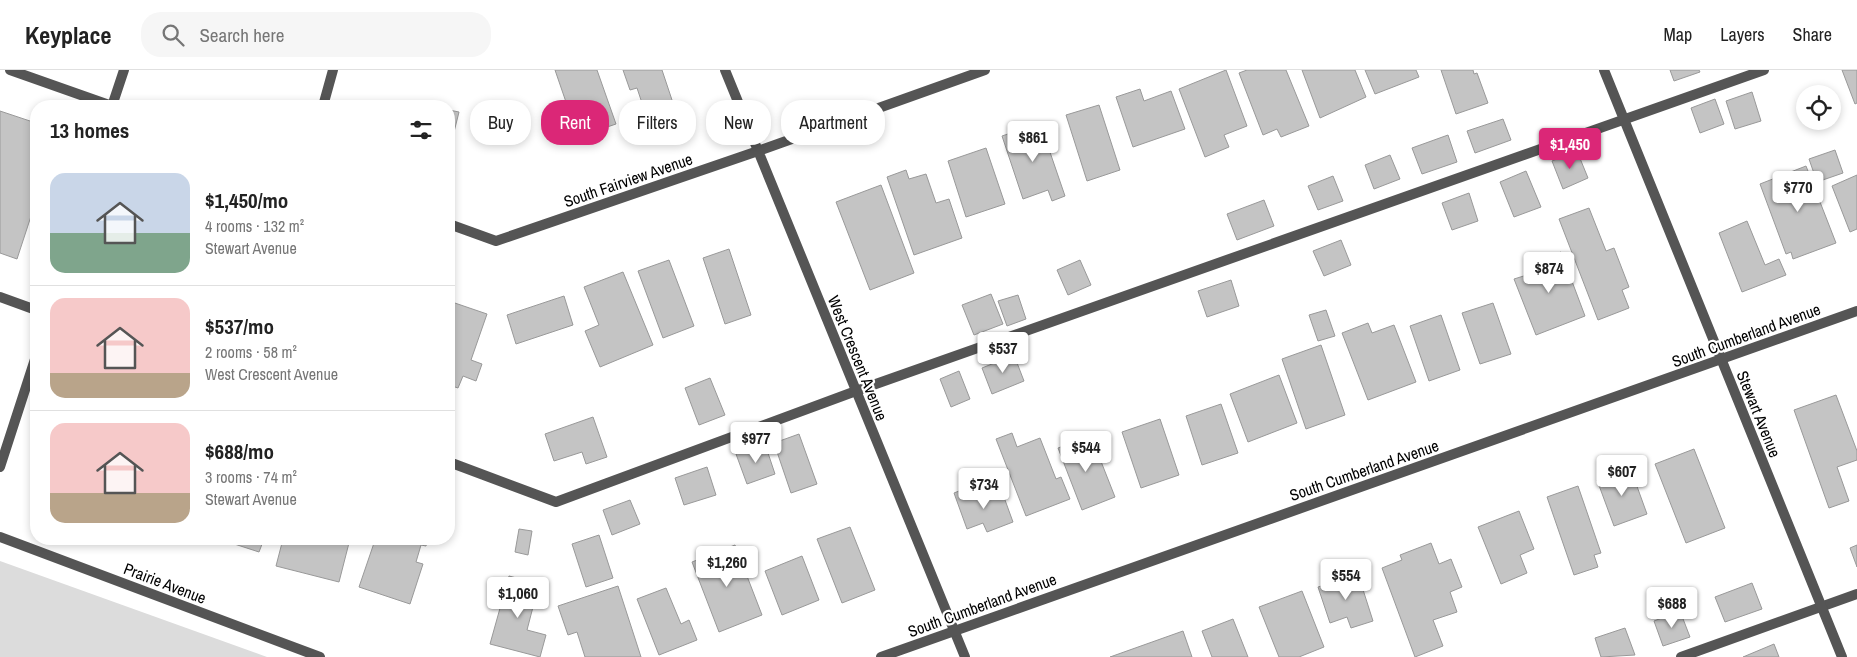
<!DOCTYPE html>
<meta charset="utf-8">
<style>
body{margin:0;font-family:"Archivo Narrow",sans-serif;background:#f6f6f6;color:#222;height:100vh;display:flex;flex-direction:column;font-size:19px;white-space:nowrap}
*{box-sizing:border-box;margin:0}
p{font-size:16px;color:#767676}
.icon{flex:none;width:28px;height:28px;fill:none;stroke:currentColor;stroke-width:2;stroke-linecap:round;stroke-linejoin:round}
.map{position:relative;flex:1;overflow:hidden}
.details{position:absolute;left:30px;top:30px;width:425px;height:445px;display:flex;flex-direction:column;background:#fff;border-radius:20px;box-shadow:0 2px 8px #0003}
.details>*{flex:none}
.guide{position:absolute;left:470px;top:30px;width:475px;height:45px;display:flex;gap:10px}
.controls{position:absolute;left:1796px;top:15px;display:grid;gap:10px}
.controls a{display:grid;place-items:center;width:45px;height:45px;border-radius:50%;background:#fff;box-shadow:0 2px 8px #0003;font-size:25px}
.price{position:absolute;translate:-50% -42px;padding:0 11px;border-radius:5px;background:#fff;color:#222;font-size:16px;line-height:32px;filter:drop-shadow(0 1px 2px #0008)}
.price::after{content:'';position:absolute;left:50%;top:30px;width:15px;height:11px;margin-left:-8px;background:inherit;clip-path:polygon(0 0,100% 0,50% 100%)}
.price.current{background:#db2777;color:#fff}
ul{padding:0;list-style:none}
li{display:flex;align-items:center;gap:15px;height:125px;padding:0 20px}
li+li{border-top:1px solid #e0e0e0}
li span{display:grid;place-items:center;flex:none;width:140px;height:100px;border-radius:15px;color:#555}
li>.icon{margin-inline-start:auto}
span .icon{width:60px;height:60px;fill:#fffc;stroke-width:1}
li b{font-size:21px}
h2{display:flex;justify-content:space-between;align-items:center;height:60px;padding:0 20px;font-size:21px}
.chip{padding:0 18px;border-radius:20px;background:#fff;box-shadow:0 2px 8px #0003;font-size:18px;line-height:45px}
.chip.current{background:#db2777;color:#fff}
header{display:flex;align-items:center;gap:30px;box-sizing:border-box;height:70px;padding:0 25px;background:#fff;border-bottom:1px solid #e0e0e0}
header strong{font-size:24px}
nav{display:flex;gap:28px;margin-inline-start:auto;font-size:18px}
.search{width:350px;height:45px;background:#f6f6f6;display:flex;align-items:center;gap:12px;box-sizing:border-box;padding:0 18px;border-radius:20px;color:#767676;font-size:19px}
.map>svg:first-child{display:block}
</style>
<header>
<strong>Keyplace</strong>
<div class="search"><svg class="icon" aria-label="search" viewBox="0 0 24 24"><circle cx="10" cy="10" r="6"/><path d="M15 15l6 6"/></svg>Search here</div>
<nav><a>Map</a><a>Layers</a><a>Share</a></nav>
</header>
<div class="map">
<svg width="1857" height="587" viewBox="0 0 1857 587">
<rect width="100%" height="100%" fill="#fff"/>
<!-- green -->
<path fill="#dcdcdc" d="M0,491l267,96h-267z"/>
<!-- building -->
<path fill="#c4c4c4" stroke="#999" d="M555,0h42l19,54 -38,13z
M623,0h39l11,33 -28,9 -8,-24 -7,2z
M1226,0l21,56 -23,9 5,12 -24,10 -26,-68z
M1247,0h39l23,56 -28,11 -4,-8 -14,6 -24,-62z
M1302,0h53l11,27 -46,21z
M1365,0h51l3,7 -44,17z
M1441,0h32l1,4 3,-1 11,30 -32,11z
M1670,0h29l1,2 -26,9z
M1842,0h15v33l-2,1z
M1140,19l4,12 27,-10 14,38 -52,18 -17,-50z
M1752,22l9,29 -26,8 -9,-28z
M1715,29l9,25 -24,9 -9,-25z
M1099,35l21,65 -33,11 -21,-66z
M449,40l10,2 -9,36h-1z
M0,41l36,12v78l-19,58 -17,-6z
M1503,49l8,21 -36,13 -8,-22z
M1040,53l25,73 -13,5 -4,-11 -25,9 -21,-63z
M1448,65l9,27 -35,12 -10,-26z
M986,78l19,56 -39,13 -18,-56z
M1835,80l8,23 -26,9 -8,-23z
M1577,81l11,27 -25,11 -11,-28z
M1390,85l10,24 -26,10 -9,-24z
M1806,96l30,77 -43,16 -2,-7 -5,2 -26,-70z
M906,100l3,9 17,-5 10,29 13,-4 13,39 -48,17 -27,-78z
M1526,101l15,36 -27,10 -14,-35z
M1857,105v54l-7,3 -18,-46z
M1333,106l10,25 -25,9 -10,-24z
M881,115l33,88 -44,17 -34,-88z
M1469,123l9,28 -26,9 -10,-27z
M1264,130l10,26 -37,14 -10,-26z
M1589,138l17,43 8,-3 15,39 -7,3 7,18 -31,12 -39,-101z
M1747,151l18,44 14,-6 7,16 -44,17 -23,-59z
M1341,170l10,25 -27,11 -11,-25z
M729,179l22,66 -26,9 -22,-66z
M1561,182l24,64 -49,19 -22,-56 16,-5 -3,-9z
M669,190l25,66 -31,12 -25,-67z
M1080,190l11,25 -23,10 -11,-25z
M623,202l30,73 -53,22 -15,-36 14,-6 -15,-38z
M1231,210l8,26 -32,11 -9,-26z
M991,224l12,30 -29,11 -12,-30z
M1018,225l8,24 -19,7 -9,-25z
M564,226l9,29 -57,19 -9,-29z
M449,231l38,13 -16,46 11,4 -6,17 -13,-5 -5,12 -9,-3z
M1493,233l18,51 -31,10 -18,-51z
M1326,240l9,26 -17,5 -9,-26z
M1441,245l19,55 -31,11 -19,-55z
M1368,253l4,10 22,-8 22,57 -48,18 -26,-67z
M1321,275l24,70 -39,14 -24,-70z
M1014,285l10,26 -32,13 -10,-26z
M959,301l11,28 -19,8 -11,-28z
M1279,305l18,48 -49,19 -18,-48z
M710,308l15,37 -26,10 -14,-37z
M1836,325l21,56v9l-20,7 12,34 -20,7 -35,-98z
M1221,334l17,49 -36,12 -16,-49z
M593,347l14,40 -21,7 -4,-12 -28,9 -9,-27z
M1160,349l19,56 -38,13 -19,-56z
M1012,363l5,14 23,-9 16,41 5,-2 9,22 -44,17 -30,-77z
M799,364l18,50 -26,9 -17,-50z
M1091,366l24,61 -33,13 -24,-62z
M765,374l10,30 -28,10 -11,-30z
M1694,379l31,79 -39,15 -31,-79z
M707,397l9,28 -32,10 -9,-27z
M1630,397l17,47 -33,12 -17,-46z
M1578,416l23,67 -7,2 4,12 -24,8 -27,-78z
M969,417l5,12 27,-10 12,33 -26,10 -4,-9 -16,6 -13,-36z
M630,430l10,24 -28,11 -9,-25z
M1519,441l15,38 -14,6 7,18 -26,11 -23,-57z
M850,457l25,63 -33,13 -25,-64z
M519,459l13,2 -4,24 -13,-3z
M599,465l14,43 -27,9 -14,-43z
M219,469h45l-5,13z
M283,469h67l-11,43 -63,-16z
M372,469h56l-2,7 -5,-1 -5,17 7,2 -13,40 -51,-17 15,-44 -3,-1z
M1431,473l8,21 12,-5 11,28 -12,5 7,20 -24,8 10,26 -28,11 -33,-89 20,-8 -2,-5z
M735,475l27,70 -43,17 -27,-70z
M1857,475v22l-7,-19z
M802,486l17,44 -37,15 -17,-44z
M1358,504l15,47 -22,7 -4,-11 -17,6 -12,-36z
M509,506l30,8 -12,46 19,5 -6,22 -50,-13z
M1752,513l10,26 -37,13 -10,-25z
M618,516l23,71h-56l-8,-25 -9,3 -10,-29z
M666,518l15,36 8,-4 8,20 -38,15 -22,-56z
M1302,521l22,56 -25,10h-20l-20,-50z
M1680,541l10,26 -27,9 -9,-25z
M1233,549l15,38h-36l-10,-26z
M1625,558l10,27 -34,2 -6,-19z
M1183,561l9,26h-82z
M1774,574l5,13h-36z"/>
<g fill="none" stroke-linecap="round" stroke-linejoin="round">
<!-- service -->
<path stroke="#555" stroke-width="10" d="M323,36l10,-36
M0,227l36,13
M449,392l107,40 300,-111 908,-321
M1681,587l176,-63"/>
<!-- minor -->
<path stroke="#555" stroke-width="10" d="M10,0l102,36
M725,0l240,587
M1604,0l238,587
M112,36l12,-36
M449,154l47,17 262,-90 227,-81
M0,397l36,-111
M0,467l320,120"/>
<!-- tertiary -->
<path stroke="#555" stroke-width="10" d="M881,587l976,-346"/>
</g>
<g text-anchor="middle" stroke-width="4.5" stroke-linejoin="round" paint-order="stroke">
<!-- street labels -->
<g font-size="16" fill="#000" stroke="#fff">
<text transform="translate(628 110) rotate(-19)" y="6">South Fairview Avenue</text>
<text transform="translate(1746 265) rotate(-20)" y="6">South Cumberland Avenue</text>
<text transform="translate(858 288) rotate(68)" y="6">West Crescent Avenue</text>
<text transform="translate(1759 344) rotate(68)" y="6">Stewart Avenue</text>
<text transform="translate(1364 400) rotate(-19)" y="6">South Cumberland Avenue</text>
<text transform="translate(165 513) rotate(21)" y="6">Prairie Avenue</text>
<text transform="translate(982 535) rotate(-20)" y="6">South Cumberland Avenue</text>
</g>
</g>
</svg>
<div class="controls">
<a><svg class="icon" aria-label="locate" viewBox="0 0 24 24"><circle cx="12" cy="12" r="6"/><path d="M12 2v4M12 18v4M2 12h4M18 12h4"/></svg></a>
</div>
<b class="price" style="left:1033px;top:93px">$861</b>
<b class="price current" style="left:1570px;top:100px">$1,450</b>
<b class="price" style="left:1798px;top:143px">$770</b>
<b class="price" style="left:1549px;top:224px">$874</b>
<b class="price" style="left:1003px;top:304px">$537</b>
<b class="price" style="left:756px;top:394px">$977</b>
<b class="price" style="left:1086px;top:403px">$544</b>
<b class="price" style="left:1622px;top:427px">$607</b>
<b class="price" style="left:984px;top:440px">$734</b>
<b class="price" style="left:727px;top:518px">$1,260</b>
<b class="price" style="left:1346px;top:531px">$554</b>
<b class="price" style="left:518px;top:549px">$1,060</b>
<b class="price" style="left:1672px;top:559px">$688</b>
<div class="guide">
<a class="chip">Buy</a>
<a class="chip current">Rent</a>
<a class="chip">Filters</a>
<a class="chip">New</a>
<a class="chip">Apartment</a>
</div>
<section class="details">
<h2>13 homes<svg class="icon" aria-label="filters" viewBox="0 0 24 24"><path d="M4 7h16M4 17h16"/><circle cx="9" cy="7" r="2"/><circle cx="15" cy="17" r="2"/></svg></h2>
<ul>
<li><span style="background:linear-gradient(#c9d6e8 60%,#7fa58c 0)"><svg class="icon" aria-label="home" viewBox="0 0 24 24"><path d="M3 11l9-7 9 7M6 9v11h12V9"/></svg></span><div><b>$1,450/mo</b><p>4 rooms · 132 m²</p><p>Stewart Avenue</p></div></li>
<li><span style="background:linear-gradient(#f6c9c9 75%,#b9a48a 0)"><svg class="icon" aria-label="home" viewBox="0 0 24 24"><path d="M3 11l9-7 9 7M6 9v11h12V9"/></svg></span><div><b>$537/mo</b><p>2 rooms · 58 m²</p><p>West Crescent Avenue</p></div></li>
<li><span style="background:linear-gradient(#f6c9c9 70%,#b9a48a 0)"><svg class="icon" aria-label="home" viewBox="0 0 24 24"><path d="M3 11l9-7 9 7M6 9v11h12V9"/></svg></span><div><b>$688/mo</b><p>3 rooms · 74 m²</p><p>Stewart Avenue</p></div></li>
</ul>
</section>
</div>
